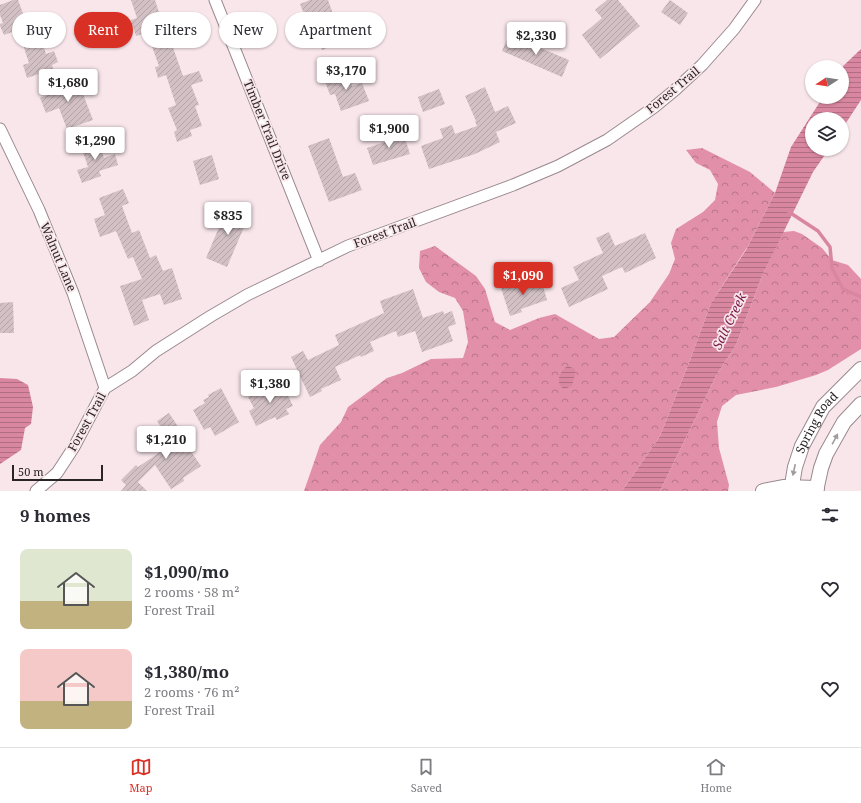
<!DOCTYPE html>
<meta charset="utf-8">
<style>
body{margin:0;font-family:"Noto Serif",serif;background:#f7f7f7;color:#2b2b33;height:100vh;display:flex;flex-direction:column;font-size:15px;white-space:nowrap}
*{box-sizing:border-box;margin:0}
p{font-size:13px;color:#7c7c81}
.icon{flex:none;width:22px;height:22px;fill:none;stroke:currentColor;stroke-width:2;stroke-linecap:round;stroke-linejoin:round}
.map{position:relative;height:491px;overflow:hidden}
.drawer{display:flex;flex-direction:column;background:#fff;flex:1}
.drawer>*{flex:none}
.hud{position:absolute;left:12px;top:12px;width:400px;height:36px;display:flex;gap:8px}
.needle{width:26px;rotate:258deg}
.buttons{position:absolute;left:805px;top:60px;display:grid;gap:8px}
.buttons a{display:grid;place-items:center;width:44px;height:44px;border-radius:50%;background:#fff;box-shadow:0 1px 3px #0004;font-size:20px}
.scale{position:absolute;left:12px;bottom:10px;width:91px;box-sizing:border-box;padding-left:4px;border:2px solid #2a2425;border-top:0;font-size:11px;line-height:14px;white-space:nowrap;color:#2a2425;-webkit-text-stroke:3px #f8e6eb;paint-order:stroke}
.price{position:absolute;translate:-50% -34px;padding:0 9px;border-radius:4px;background:#fff;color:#222;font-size:13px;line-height:26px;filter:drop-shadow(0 1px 2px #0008)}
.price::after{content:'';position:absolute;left:50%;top:24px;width:12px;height:9px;margin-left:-6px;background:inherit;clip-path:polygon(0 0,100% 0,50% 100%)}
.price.on{background:#d93025;color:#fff}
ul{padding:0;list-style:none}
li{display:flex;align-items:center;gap:12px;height:100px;padding:0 20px}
li span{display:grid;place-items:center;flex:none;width:112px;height:80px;border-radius:8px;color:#555}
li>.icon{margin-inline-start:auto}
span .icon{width:48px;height:48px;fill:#fffc;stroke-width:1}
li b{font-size:17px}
h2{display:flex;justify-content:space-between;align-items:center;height:48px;padding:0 20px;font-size:17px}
.tag{padding:0 14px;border-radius:18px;background:#fff;box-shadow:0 1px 3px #0004;font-size:14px;line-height:36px}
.tag.on{background:#d93025;color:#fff}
.dock{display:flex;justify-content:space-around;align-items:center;height:56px;border-top:1px solid #e1e1e2;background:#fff;font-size:11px;color:#7c7c81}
.dock a{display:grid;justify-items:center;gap:2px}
.dock .on{color:#d93025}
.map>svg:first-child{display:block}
</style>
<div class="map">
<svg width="861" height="491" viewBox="0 0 861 491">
<defs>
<pattern id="forest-crowns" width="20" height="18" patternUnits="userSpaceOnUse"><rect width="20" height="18" fill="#e290aa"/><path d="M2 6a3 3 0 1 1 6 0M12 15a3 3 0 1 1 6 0" fill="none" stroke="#b7758a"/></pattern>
<pattern id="water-rules" width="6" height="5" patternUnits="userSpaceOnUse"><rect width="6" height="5" fill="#d987a1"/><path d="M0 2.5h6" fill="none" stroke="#b06e83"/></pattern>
<pattern id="building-hatch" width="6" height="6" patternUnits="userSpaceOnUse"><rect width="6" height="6" fill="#d2c0c5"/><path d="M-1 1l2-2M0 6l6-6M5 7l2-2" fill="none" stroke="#b4a5a9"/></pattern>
</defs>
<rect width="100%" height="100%" fill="#f8e6eb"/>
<!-- forest -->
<path fill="url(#forest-crowns)" d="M702,148l48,24 25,21 -27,53 -37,57 -21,57 -30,76 -38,55h-318l16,-46 21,-23 7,-15 39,-29 15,-5 29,-14 32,-1 5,-16 -5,-31 -8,-13 -16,-6 -13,-10 -7,-14 1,-17 15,-5 41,30 9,13 10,33 15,8 29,-12 16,-4 44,25 15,-2 36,-35 19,-28 6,-15 -4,-16 5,-14 27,-17 12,-12 3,-16 -8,-14 -14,-7 -10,-13z
M794,231l8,3 20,14 10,12 16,5 13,14v70l-33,21 -12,5 -40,12 -40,8 -14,11 -5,16 2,26 10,37 -1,6h-68l57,-117 19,-29 26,-69 21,-44z"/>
<!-- water -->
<path fill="url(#water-rules)" d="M861,49v51l-19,29v-10h-30v30h17l-16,23 -51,104 -26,69 -19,29 -57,117h-38l38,-55 30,-76 21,-57 35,-53 29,-57 16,-46 32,-50h19v-30z
M568,366l7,3v5l-3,12 -8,3c-10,-5 -4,-19 4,-23z
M0,378l17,1 11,6 5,22 -2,17 -6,4 -4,22 -21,14z"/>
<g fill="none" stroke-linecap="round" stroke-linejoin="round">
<!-- stream -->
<path stroke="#d987a1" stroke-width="3.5" d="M789,212l29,19 12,16 2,21 11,21 18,8"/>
</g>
<!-- building -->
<path fill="url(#building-hatch)" d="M13,0h5l14,37 8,-2 6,19 8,-3 4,11 -6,3 1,4 -26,9 -4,-13 6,-2 -11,-33 -14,5 -4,-9v-2l3,-1 -3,-8v-10z
M131,0h24l13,40 2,-1 13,37 16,-5 4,10 -12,4 8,20 -4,1 7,20 -12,4 2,6 -15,6 -3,-10 3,-2 -9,-22 8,-3 -10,-30 -8,3 -3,-11 4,-1 -10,-28h-2l-2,-5 -9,3 -5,-16 6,-2z
M310,0h18l9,25 23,-9 6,17 -44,17 -14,-38 -4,2 -4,-10z
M607,0h11l22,26 -40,33 -18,-24 20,-17 -7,-8z
M670,0l18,13 -8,12 -19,-13z
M509,35l60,25 -7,17 -60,-26z
M347,71l5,15 10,-3 7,18 -28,10 -6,-17 -5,1 -6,-16z
M76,76l17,44 -26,9 -8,-21 -13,5 -6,-15 13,-5 -3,-8z
M485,87l10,25 13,-6 8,17 -20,9 4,10 -25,12 -46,15 -8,-23 22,-8 -3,-9 12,-4 3,9 22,-8 -2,-5h1l-11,-25z
M439,89l6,15 -22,8 -5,-15z
M403,132l7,22 -37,11 -6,-17 18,-6 -2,-4z
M97,138l7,20 11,-4 3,11 -19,6 2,5 -19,7 -5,-13 11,-3 -8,-24z
M329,138l14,39 12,-4 7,17 -33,12 -21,-56z
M212,155l7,24 -19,6 -7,-24z
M123,189l6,14 -7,3 10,27 7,-3 11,28 6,-3 7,16 9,-3 10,31 -18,6 -4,-11 -18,6 7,20 -15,6 -14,-40 22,-7 -9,-22 -5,2 -12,-28 -16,6 -6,-18 11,-4 -6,-17z
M229,204l21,9 -23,54 -21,-9z
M609,232l6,14 30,-13 11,25 -31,15 -3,-6 -20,9 6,13 -39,18 -8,-19 18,-8 -6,-13 30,-14 -7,-15z
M541,279l6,21 -26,9 1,3 -12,4 -9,-28 27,-8v3z
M413,289l10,29 20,-7 1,3 8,-3 4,13 -8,3 5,14 -31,11 -7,-21 -17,6 -2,-6 -26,11 4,9 -13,6 -1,-2 -25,12 6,13 -20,9 1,2 -12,6 -19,-40 12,-6 5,9 31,-15 -4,-10 49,-22 -4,-12z
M13,302l1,31h-14v-30z
M282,383l11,23 -7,3 3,5 -12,6 -2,-3 -19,9 -7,-15 5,-3 -6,-11 13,-7 1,2z
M221,388l18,34 -24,14 -5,-9 -6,3 -11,-20 12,-7 -2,-3 6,-3 -1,-2z
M169,413l26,39 -3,1 9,13 -18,12 1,3 -13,8 -16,-24 -17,17 9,9h-26l5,-6 -5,-5 15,-15 2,2 34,-23 -15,-23z"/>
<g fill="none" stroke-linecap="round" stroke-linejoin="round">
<!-- minor casing -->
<g stroke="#99898e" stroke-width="13">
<path id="minor" d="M215,0l104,261
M0,129l39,81 34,83 32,95
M36,491l21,-18 17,-26 31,-59 27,-17 24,-20 55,-35 36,-21 101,-49 165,-61 45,-19 49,-26 46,-32 22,-18 27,-25 32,-36 21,-29"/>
</g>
<!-- tertiary casing -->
<g stroke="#99898e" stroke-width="16">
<g id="tertiary">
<path d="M763,491l20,-4 34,1"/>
<path id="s1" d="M791,491l4,-24 7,-21 21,-39 38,-38"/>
<path d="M816,491l5,-23 5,-14 18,-32 17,-18"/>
</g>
</g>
<!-- minor -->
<use href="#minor" stroke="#fff" stroke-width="11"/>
<!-- tertiary -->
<use href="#tertiary" stroke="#fff" stroke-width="14"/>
</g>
<!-- one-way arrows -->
<defs><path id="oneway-solid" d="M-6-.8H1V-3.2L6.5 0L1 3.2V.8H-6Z"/></defs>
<g fill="#9f9c9d">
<use href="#oneway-solid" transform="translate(835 439) rotate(-62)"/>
<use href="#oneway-solid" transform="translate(794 470) rotate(102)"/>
</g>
<g text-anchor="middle" stroke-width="3.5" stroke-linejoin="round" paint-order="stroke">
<!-- street labels -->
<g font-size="12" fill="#2a2425" stroke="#f8e6eb">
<text transform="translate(673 90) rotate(-40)" y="4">Forest Trail</text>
<text transform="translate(267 130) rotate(68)" y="4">Timber Trail Drive</text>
<text transform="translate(385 233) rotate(-20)" y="4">Forest Trail</text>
<text transform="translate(58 257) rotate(67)" y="4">Walnut Lane</text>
<text transform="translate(87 422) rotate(-61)" y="4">Forest Trail</text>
<text dy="4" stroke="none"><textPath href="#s1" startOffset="74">Spring Road</textPath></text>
</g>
<!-- water labels -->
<g font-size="13" font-style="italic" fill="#781843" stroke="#f8e6eb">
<text transform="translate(729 321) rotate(-64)" y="5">Salt Creek</text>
</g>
</g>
</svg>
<div class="buttons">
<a><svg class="needle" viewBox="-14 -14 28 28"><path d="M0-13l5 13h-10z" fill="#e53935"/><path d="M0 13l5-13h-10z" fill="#7c7c81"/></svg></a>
<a><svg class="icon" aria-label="layers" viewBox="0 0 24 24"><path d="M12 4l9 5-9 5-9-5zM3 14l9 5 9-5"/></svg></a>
</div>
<div class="scale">50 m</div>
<b class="price" style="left:536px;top:56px">$2,330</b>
<b class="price" style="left:346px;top:91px">$3,170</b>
<b class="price" style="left:68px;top:103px">$1,680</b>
<b class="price" style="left:389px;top:149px">$1,900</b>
<b class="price" style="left:95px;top:161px">$1,290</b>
<b class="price" style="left:228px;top:236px">$835</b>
<b class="price on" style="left:523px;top:296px">$1,090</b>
<b class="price" style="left:270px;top:404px">$1,380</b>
<b class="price" style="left:166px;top:460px">$1,210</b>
<div class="hud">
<a class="tag">Buy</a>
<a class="tag on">Rent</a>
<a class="tag">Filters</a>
<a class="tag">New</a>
<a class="tag">Apartment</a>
</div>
</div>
<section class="drawer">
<h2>9 homes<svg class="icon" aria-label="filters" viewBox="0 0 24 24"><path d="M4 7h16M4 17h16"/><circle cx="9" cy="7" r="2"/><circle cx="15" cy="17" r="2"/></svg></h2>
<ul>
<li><span style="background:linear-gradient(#dfe7d0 65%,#c2b280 0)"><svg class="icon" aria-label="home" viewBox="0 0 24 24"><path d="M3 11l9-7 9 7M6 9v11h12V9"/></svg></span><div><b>$1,090/mo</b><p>2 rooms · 58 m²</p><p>Forest Trail</p></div><svg class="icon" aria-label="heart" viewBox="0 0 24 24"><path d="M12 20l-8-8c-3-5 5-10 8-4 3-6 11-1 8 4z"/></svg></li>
<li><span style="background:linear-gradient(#f6c9c9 65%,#c2b280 0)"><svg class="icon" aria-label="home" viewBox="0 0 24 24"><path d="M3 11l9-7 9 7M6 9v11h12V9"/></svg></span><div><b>$1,380/mo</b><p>2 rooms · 76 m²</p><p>Forest Trail</p></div><svg class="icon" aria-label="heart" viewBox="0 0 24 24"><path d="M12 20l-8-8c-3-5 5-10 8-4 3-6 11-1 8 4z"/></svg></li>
</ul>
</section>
<nav class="dock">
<a class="on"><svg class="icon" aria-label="map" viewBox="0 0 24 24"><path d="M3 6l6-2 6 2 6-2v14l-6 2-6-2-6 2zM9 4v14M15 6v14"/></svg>Map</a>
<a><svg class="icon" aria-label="saved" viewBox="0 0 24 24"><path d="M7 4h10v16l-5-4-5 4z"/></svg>Saved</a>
<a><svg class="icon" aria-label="home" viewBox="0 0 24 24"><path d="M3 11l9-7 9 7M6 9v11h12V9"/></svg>Home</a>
</nav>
